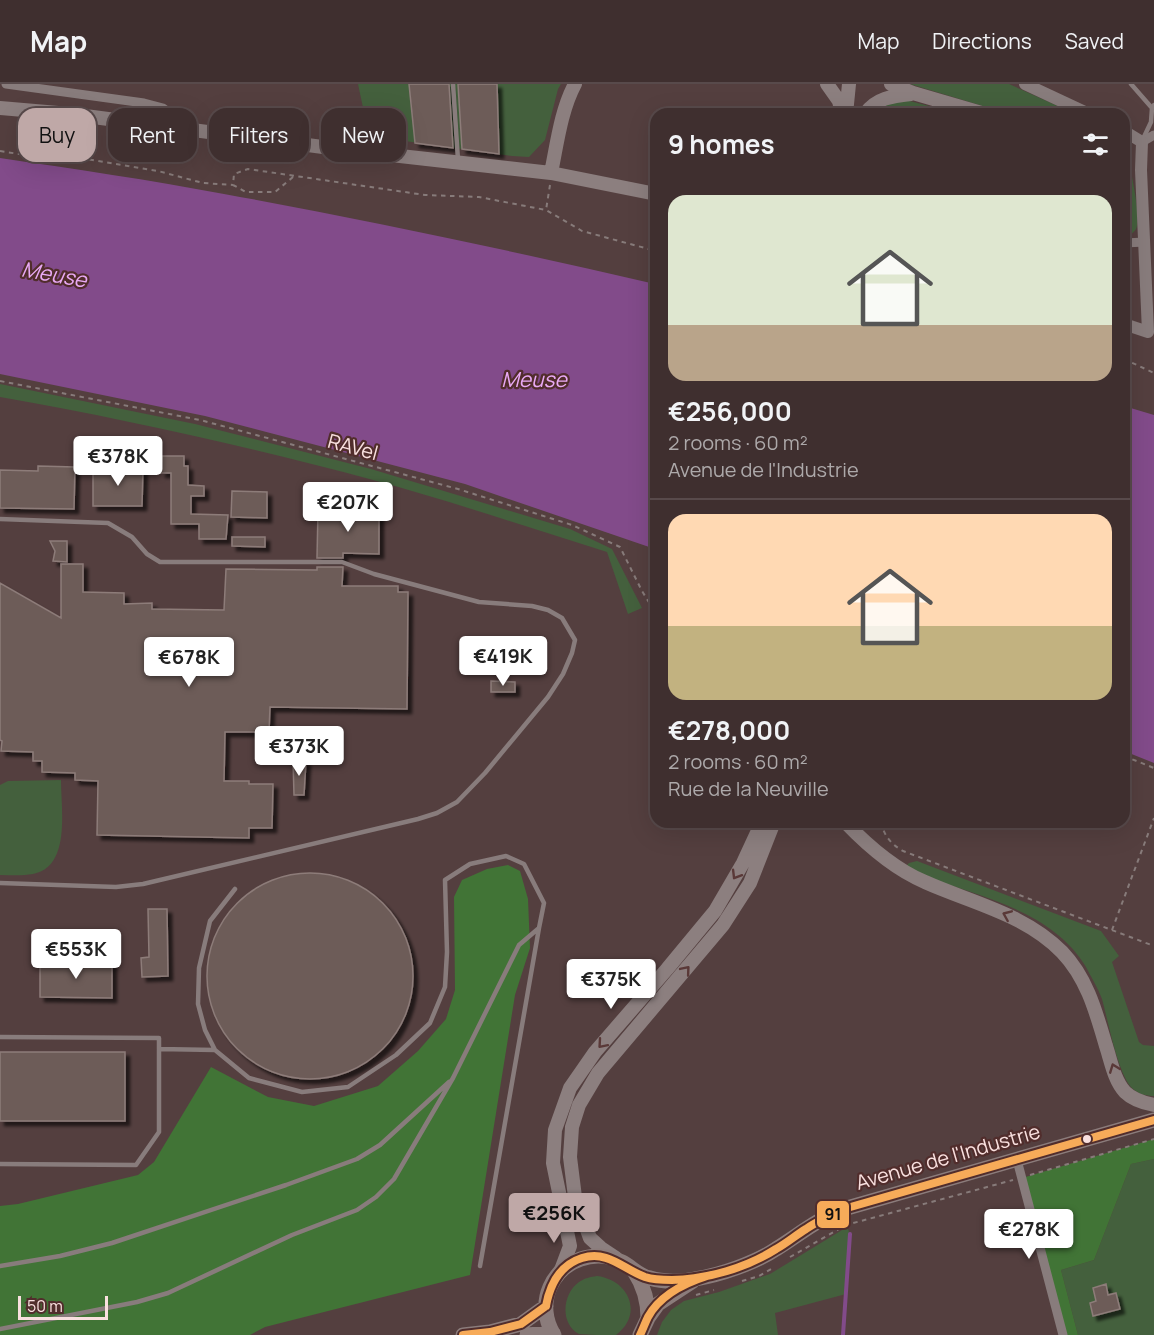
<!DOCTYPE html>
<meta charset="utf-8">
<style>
body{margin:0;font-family:Manrope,sans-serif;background:#4a3b3b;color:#f1f3f6;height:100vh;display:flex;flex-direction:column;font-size:22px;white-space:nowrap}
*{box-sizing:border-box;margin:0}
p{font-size:20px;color:#ada9aa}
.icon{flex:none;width:33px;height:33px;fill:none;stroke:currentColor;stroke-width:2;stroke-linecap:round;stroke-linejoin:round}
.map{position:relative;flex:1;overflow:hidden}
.drawer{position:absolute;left:650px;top:24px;width:480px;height:720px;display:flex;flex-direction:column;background:#3f2f2f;border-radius:18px;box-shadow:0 6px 24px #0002,0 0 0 2px #584a4b}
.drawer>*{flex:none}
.top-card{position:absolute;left:18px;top:24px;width:542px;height:54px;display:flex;gap:12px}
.scale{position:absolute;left:18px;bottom:15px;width:90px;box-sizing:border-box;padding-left:6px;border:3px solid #f9e0df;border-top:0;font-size:16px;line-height:21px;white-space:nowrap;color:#f9e0df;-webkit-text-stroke:4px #512d2c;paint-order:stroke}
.price{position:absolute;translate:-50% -51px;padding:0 14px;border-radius:6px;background:#fff;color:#222;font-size:20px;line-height:39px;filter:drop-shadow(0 2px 3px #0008)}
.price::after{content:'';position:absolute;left:50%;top:36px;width:18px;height:14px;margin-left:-9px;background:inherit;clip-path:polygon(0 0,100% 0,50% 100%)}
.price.current{background:#bfa8a7;color:#111}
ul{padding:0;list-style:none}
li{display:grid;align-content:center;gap:12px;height:318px;padding:0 18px}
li+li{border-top:2px solid #584a4b}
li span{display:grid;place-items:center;height:186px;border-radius:18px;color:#555}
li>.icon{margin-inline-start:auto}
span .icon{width:108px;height:108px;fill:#fffc;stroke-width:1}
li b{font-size:26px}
h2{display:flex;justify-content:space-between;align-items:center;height:72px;padding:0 18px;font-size:26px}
.pill{padding:0 21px;border-radius:18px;background:#3f2f2f;box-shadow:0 6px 24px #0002,0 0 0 2px #584a4b;font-size:21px;line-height:54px}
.pill.current{background:#bfa8a7;color:#111}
header{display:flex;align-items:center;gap:36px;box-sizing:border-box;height:84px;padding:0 30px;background:#3f2f2f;border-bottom:2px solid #584a4b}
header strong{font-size:28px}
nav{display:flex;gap:33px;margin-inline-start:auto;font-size:21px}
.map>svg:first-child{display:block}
</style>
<header>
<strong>Map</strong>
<nav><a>Map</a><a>Directions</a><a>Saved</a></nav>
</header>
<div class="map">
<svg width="1154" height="1251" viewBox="0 0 1154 1251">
<defs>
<filter id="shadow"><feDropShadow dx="4.5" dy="4.5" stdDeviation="1.5" flood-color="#0009"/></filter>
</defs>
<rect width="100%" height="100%" fill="#543f3f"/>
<!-- green -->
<path fill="#44603d" d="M358,0h203l-3,5 -13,51 -16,17 -17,-1 -143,-20z
M910,0h99l51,23 -1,5 4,2h-54z
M902,15l58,15 -46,-3 -13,3h-31l8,-8z
M1124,83l7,4c2,13 10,47 5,58 -3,5 -7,6 -12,8z
M0,300l195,40 176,45 199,60 42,20 30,59 -14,6 -21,-62c-78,-24 -156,-51 -234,-72 -123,-33 -248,-61 -373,-83z
M61,696c0,29 10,87 -28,94 -11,2 -23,1 -33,1v-90l8,-4z
M917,777l184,70 18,25 -7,6 27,80 4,3 11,1v50c-8,0 -15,-2 -21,-7 -15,-13 -25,-69 -31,-90 -4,-11 -11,-22 -16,-32 -34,-57 -107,-70 -164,-92l-16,-9 3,-3z
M1154,1075v176h-76l-17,-65 33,-10 37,-96z
M847,1143l3,7 -4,60 -71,19 3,22h-121l5,-13 9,-12 13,-9 35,-9 51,-18z
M597,1192c32,4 47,38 19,59 -11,0 -29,0 -37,-1 -20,-11 -16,-41 0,-52 6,-4 11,-5 18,-6z"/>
<!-- forest -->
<path fill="#417436" d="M508,781l12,6 8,28 2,49 -15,47 -45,280 -205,52 -15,8h-250v-129l18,-2 120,-29 16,-13 57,-95 57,30 46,9 64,-20 40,-35 28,-32 9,-29 -1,-93 8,-17 25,-11z
M1154,1055v20l-23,5 -37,96 -33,10 17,65h-15l-41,-157z"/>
<!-- water -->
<path fill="#824b8a" d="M0,74c75,11 150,22 224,36 145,26 288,57 431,90v265l-190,-65 -260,-68 -205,-42z
M1124,322l30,9v348l-30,-12z"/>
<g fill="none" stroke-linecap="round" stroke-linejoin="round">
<!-- stream -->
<path stroke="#824b8a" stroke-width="4" d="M843,1251l7,-101"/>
</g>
<!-- building -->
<path fill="#6d5c59" stroke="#8d7c79" stroke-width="1.5" filter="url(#shadow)" d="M409,0h40l4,64 -38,-5z
M458,0h39l2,70 -37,-5z
M162,372h22v10h4v19l16,1v10h-13v18l37,1 -2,24h-27v-15h-28v-51h-10z
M38,382l37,1 -1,42 -74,-1v-38l38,1z
M93,384h50l-1,38h-49z
M232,407l35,1v26l-36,-1z
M318,427h61v43l-36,-1v5h-26z
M232,453h33v10l-33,-1z
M50,457h17v21l-14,-1 2,-10z
M61,480h22v28l41,1v11l28,-1v6l72,1 2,-41 91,1v-3h26l-1,19h56v6h10l-1,117 -137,-2 -1,25h-44l-1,49h25v3h24l-1,44h-23v10l-152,-3 1,-54 -23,-1v-7l-33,-1v-11h-9v-9l-32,-1 1,-10 -2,-1v-157l61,35z
M491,597l24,1v10h-24z
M293,677h13l-2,34h-10z
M207 892a103 103 0 1 1 206 0a103 103 0 1 1-206 0Z
M148,825h19l1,67 -26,1 -1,-19 8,-1z
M40,878l72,1v35l-72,-1z
M0,968h125v69h-125z
M1106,1200l2,11 8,-2 4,16 -27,7 -3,-13 6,-2 -3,-13z"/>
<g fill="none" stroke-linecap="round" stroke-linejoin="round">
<!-- path -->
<path stroke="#877b7a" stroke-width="2" stroke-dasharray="4.5 4.5" stroke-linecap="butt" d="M0,67l25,4 50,2 83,14 45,12 30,2
M293,93l-18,15h-29l-13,-7 1,-11 14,-5 177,26 54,2 67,13
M550,101l-4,25 36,21 74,20
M1124,275l30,14
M0,297l200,39 258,69 114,36 48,22 22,44 8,13
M1124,672l30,12
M881,738c3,14 10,22 22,29l251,95
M1112,846l42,-112
M1030,1091l124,-36
M790,1173l56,-32 167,-45
M742,1197l17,-5 14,-8
M696,1211l18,-5"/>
<!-- service -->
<path stroke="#887c7c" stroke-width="4.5" d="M453,0l5,76
M1131,0l21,24
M1143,55l8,-17 1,-14 2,-3
M0,435l108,4 24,14 15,17 13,8h182l32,12 105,28 53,4 16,4 14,8 13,22 -3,13 -9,21 -15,23 -63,76 -28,29 -20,11 -19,6 -275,65 -27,3 -116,-4
M655,527h1
M235,805l-25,32 -11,47 -1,36 7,26 10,20 34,28 53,14 46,-5 48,-32 34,-32 15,-36 2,-35 -2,-72 25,-16 36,-8 18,8 20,39 -5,25
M0,953l159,1v94l-23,33 -136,-1
M159,965l56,1
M0,1182l60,-10 52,-13 174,-58 71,-26 23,-14 69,-63
M0,1245l137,-27 31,-9 124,-58 65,-25 19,-13 18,-18 59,-101 66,-133 20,-17 -59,338"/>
<!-- minor -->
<path stroke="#887c7c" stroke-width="9" d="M6,0l138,19 19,5 8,6 2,13
M1142,58l12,-7
M1124,159l21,-1
M1017,1076l46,175"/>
<!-- tertiary -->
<path stroke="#887c7c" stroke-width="12" d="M1025,0l64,30
M1124,47l18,11 -1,28 7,162 -24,-8"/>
<!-- secondary -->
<path stroke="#8c7f7f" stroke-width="14" d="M827,0l12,17 3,13
M891,0l22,9 72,21
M0,24l70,6 268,35 213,24 105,21
M846,30l3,-30
M865,30c10,-16 28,-18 46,-20
M551,89c6,-29 10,-63 24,-89
M845,738c23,24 49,47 80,60 47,21 100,32 137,70 25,26 34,60 44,94 5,15 8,34 19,46 8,8 19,11 29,13
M616,1174l-15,-10 -11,-10 -15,-41 -5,-40 2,-30 7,-22 19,-32 125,-148 27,-42 24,-61
M561,1186l9,-24 -17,-83 2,-33 15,-42 25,-36 72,-83 48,-58 28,-48 19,-41"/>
<!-- primary -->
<path stroke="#8b7c7b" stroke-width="15" d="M634,1187c10,15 14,29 14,47
M463,1251l27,-3 31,-8 25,-18
M527,1251l26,-2
M554,1251c-9,-14 -11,-32 -4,-48 12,-27 45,-39 72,-25 10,5 17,14 28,16 13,4 31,4 45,1 25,-4 60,-16 81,-30 13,-8 25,-17 38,-25 10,-7 22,-11 33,-16l307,-88
M640,1251l8,-17 10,-14 35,-23"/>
<!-- bus-1 casing -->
<g stroke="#512d2c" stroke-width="12">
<path id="bus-1" d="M546,1222c4,-22 14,-41 36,-48 26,-8 41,11 63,19 9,3 19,3 27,3 36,-1 74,-12 104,-31 11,-6 20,-14 30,-20 13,-9 27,-15 41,-21l307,-88
M463,1251l27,-3 31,-8 25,-18
M640,1251c3,-6 5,-12 8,-18 12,-22 37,-34 59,-41"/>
</g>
<!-- bus-1 -->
<use href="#bus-1" stroke="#f7ab59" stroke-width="8"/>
</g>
<!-- one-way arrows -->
<defs><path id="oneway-chevron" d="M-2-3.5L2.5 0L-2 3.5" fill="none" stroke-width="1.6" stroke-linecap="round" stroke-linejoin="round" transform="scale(1.5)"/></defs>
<g stroke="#5a3938">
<use href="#oneway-chevron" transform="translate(736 791) rotate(121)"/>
<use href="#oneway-chevron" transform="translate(1007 831) rotate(-157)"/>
<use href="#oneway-chevron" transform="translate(686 886) rotate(-50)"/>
<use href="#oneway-chevron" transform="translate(602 960) rotate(131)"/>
<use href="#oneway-chevron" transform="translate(1114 984) rotate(-111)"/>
</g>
<!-- markers -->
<circle fill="#f9e0df" stroke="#512d2c" stroke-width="2" cx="1087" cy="1055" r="5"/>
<g text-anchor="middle" stroke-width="4.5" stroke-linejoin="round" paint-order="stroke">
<!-- street labels -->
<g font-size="20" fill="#f9e0df" stroke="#512d2c">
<text transform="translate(353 363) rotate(15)" y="7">RAVel</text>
<text transform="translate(948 1073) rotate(-16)" y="7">Avenue de l'Industrie</text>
</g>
<!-- water labels -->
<g font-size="21" font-style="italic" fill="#e9a9f4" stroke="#512d2c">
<text transform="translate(54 191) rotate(10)" y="7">Meuse</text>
<text x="534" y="303">Meuse</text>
</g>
</g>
<rect stroke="#512d2c" stroke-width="2" x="816" y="1116" width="34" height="29" rx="6" fill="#f7ab59"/>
<g font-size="16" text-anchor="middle" font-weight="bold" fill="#111">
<text x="833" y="1136">91</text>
</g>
</svg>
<div class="scale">50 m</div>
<b class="price" style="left:118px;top:403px">€378K</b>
<b class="price" style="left:348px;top:449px">€207K</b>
<b class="price" style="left:503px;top:603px">€419K</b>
<b class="price" style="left:189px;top:604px">€678K</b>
<b class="price" style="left:299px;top:693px">€373K</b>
<b class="price" style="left:76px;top:896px">€553K</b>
<b class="price" style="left:611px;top:926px">€375K</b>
<b class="price current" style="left:554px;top:1160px">€256K</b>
<b class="price" style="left:1029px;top:1176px">€278K</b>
<div class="top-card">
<a class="pill current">Buy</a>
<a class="pill">Rent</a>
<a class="pill">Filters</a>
<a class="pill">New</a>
</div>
<section class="drawer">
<h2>9 homes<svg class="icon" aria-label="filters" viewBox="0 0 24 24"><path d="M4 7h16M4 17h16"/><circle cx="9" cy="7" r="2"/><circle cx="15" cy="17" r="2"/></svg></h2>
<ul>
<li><span style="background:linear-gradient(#dfe7d0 70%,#b9a48a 0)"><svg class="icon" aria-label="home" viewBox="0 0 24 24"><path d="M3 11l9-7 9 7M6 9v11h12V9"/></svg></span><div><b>€256,000</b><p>2 rooms · 60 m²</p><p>Avenue de l'Industrie</p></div></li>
<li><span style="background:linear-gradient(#ffd9b3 60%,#c2b280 0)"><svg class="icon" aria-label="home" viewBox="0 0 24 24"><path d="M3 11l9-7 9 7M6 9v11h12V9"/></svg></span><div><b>€278,000</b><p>2 rooms · 60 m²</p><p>Rue de la Neuville</p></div></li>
</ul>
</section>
</div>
